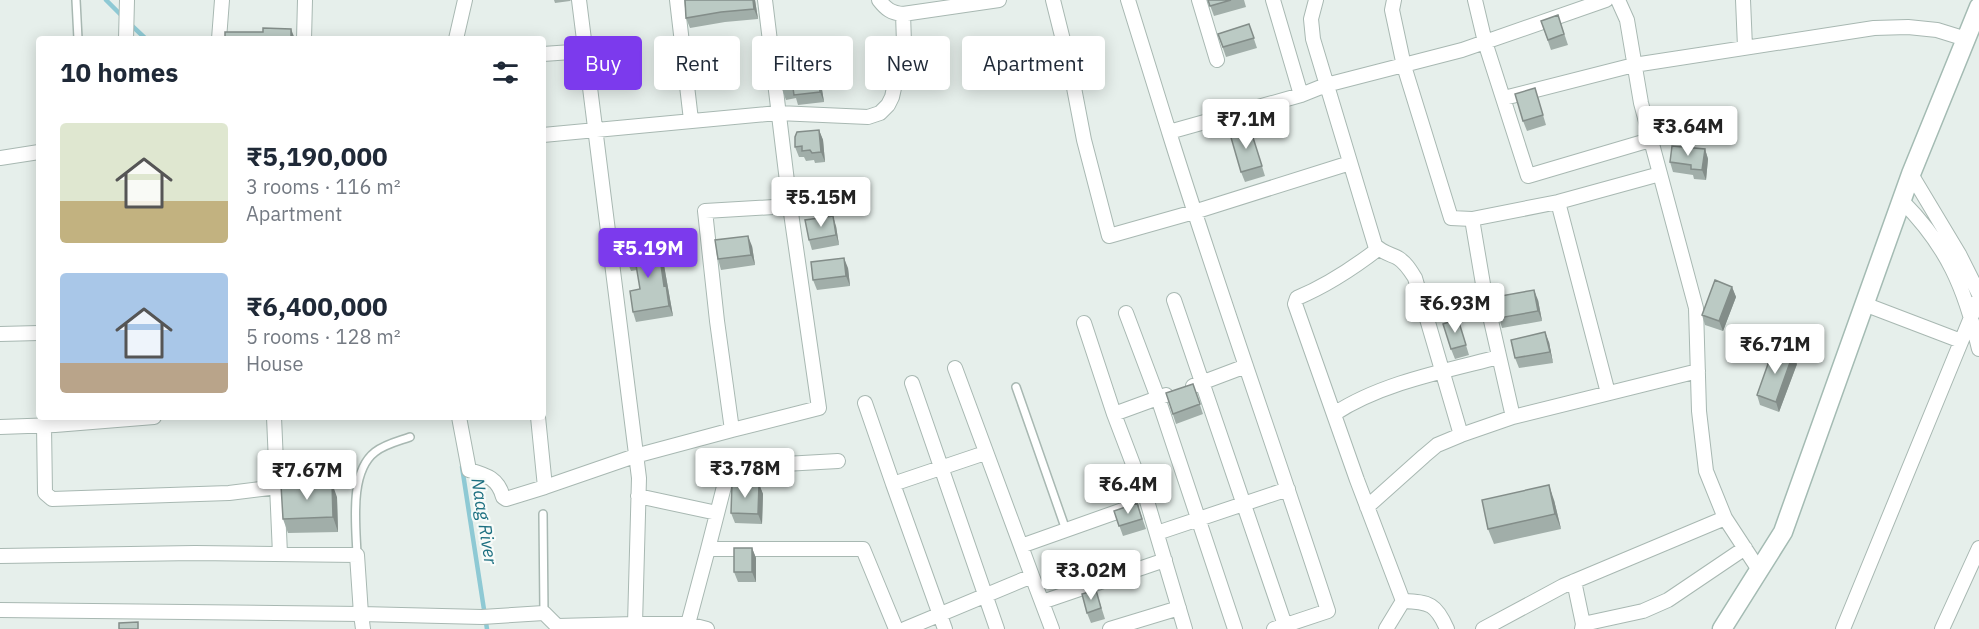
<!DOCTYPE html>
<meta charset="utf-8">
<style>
body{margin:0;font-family:"IBM Plex Sans",sans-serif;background:#f6f6f7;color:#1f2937;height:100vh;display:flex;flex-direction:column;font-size:22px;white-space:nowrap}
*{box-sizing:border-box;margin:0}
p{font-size:20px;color:#747a83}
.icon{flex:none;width:33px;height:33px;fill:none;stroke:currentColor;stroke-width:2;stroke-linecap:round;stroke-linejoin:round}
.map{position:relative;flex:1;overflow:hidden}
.panel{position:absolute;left:36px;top:36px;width:510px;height:384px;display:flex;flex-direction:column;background:#fff;border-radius:6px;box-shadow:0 3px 15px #0003}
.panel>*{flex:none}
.guide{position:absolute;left:564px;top:36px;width:570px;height:54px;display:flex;gap:12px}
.price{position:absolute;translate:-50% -51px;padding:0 14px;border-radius:6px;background:#fff;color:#222;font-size:20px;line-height:39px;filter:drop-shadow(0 2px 3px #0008)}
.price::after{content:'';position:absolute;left:50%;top:36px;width:18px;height:14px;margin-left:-9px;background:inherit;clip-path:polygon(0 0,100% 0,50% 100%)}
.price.active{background:#7c3aed;color:#fff}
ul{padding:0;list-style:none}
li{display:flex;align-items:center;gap:18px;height:150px;padding:0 24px}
li span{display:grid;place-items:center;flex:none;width:168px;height:120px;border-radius:6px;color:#555}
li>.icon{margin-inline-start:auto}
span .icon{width:72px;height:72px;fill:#fffc;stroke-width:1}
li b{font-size:26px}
h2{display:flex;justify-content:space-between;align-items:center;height:72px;padding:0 24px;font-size:26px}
.pill{padding:0 21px;border-radius:6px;background:#fff;box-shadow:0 3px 15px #0003;font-size:21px;line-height:54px}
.pill.active{background:#7c3aed;color:#fff}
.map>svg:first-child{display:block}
</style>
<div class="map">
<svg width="1979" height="629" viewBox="0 0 1979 629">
<rect width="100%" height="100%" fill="#e6efeb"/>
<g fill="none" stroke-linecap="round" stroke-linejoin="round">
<!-- stream -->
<path stroke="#8ec9d4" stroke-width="4.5" d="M106,0l17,17
M129,23l17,16
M462,467l25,162"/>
<!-- lane casing -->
<g stroke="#a8b8b2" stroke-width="10">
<path id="lane" d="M76,0l2,39
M1016,387l50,143
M543,514l1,99
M357,555c-1,-30 -8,-83 18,-103 10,-8 24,-11 35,-15"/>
</g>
<!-- street casing -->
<g stroke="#a8b8b2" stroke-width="16">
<path id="street" d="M579,0l60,478 -4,146h53l19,5
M677,0l14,120
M765,0l25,206
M879,0c7,9 12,13 24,14l96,-14
M1053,0l18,72 13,68 25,96 85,-24 156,-49
M1128,0l41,132
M1199,0l18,60
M1273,0l28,95
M1316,0l-5,19 2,20 62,206c6,7 15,9 23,13 8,5 12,12 17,20l46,157
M1394,0l-2,10 12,56 47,152 21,1 12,71 29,127
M1475,0l10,42 43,134 122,-36
M1618,0l9,20 14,83 55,205 3,103 7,60 19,47 34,52
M1743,0l2,47
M126,39l1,-39
M219,39l3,-39
M304,39l1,-39
M456,39l9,-39
M543,54l43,-3
M1504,98l130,-33 240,-37 34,-1 29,3 29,9
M543,135l235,-22 90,4 12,-4 8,-8 4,-8 12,-54 -1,-29
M0,158l39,-6
M1911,174l48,80 20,40
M1902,201c45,45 63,87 77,148
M1558,202l50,191
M1472,219l86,-17 102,-28
M1378,249c-26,20 -50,36 -81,49l-2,6 62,176 46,121 -17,28
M1174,300l111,325
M1864,304l97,37
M1126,313l32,85 77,231
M1084,323l30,91 33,87 38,128
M0,334l39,-1
M912,383l85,246
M1193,386l53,-20
M865,403l28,81
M1114,414l52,-19
M1334,414c47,-31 111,-43 165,-57
M274,417l6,137
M459,417l10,53c17,5 29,8 34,27l3,2 39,-12 90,-31 97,-26 -15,-109 -12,-110 85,-5 29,202 -87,22
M538,417l7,70
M44,426l1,67 7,6 177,-6 48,-6
M0,427l55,-2 99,-8
M838,461l-109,6 -21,82h155l33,80
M638,496l79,17
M1367,507l57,-51 13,-11 24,-10 52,-18 185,-46
M1157,533l131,-44
M1021,546l110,-39
M0,556l195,-3 162,2 4,59 121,3 62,-4 13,13 78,-2
M1032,576l20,53
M1574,581l9,43 -1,5
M1403,601c27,1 33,3 44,28
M1042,602l123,-42
M0,610l361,4 2,15
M688,624l20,-75
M1583,624l60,-13 25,-11 77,-52
M905,629l127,-53 -77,-208
M945,629l-52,-145 92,-31
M1110,629l69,-21
M1274,629l54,-18c-52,-160 -109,-319 -159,-479l132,-37 25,-10 136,-35 144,-50
M1483,629l80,-43 162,-68
M1843,629l136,-331
M1942,629l37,-81"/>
</g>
<!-- secondary casing -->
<g stroke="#a4bbb3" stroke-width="21">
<path id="secondary" d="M1722,629l61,-97 128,-358 68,-167"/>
</g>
<!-- lane -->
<use href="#lane" stroke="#fff" stroke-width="7"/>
<!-- street -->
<use href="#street" stroke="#fff" stroke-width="14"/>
<!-- secondary -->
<use href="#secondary" stroke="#fff" stroke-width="18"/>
</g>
<!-- wall -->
<path fill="#a1aea9" d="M554,0h17l-1,1 -15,2z
M755,0l3,19 -33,3 -35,6 -4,-10z
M1208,0h36l2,7 -32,9z
M1558,15l10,30 -17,5 -10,-29z
M1249,24l8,24 -31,9 -8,-23z
M726,67l2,20 -31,3 -4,-10z
M816,67l4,10 4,25 -26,3 -2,-7 -10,2 -4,-11z
M1535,88l11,37 -19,6 -4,-10z
M1250,128l15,48 -20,6 -4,-10z
M819,130l4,10 2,22 -10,1 -1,-3 -8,1 -2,-4h-5l-4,-10z
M1705,149l3,10 -2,21 -12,-1 -1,-4 -20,-3 -3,-10z
M836,226l3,19 -27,5 -3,-10z
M752,246l3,19 -34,5 -3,-11z
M662,254l11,62 -37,6 -3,-10 7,-23 -3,-19 -6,1 -4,-10z
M848,268l2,18 -33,4 -4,-10z
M1732,287l4,10 -13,34 -18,-6 -3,-10z
M1538,300l4,21 -40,7 -3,-10z
M1458,319l11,36 -14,4 -4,-10z
M1549,342l4,21 -34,5 -4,-10z
M1797,364l-18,48 -19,-7 -3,-10z
M1193,384l10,30 -27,10 -10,-31z
M759,484l4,10 -1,30 -27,-1 -4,-10z
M337,497l1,35 -50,1 -5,-14z
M1554,500l7,29 -67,15 -6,-15z
M1137,503l9,26 -23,7 -9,-25z
M752,548l4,10v24h-18l-4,-10z
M1099,600l6,19 -14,4 -4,-10z"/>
<!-- shaded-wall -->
<path fill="#838d89" d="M753,0h2l3,19 -4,-10z
M291,29l4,10h-4z
M722,57l4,10 2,20 -3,-10z
M816,67l4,10 4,25 -4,-10z
M819,130l4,10 2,22 -4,-10z
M1705,149l3,10 -2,21 -4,-10z
M833,216l3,10 3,19 -3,-10z
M748,236l4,10 3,19 -4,-10z
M658,244l4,10 11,62 -4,-10 -5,-20z
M844,258l4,10 2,18 -4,-10z
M1732,287l4,10 -13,34 -4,-10z
M1534,290l4,10 4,21 -4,-10z
M1545,332l4,10 4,21 -3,-11z
M1793,354l4,10 -18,48 -3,-10z
M332,483l5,14 1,35 -5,-15z
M759,484l4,10 -1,30 -4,-10z
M1549,485l5,15 7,29 -6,-15z
M752,548l4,10v24l-4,-10z"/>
<!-- building -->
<path fill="#bbcac4" stroke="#838d89" stroke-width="1.5" d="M685,0h68l1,9 -33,3 -35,6z
M1208,0h23l-21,6z
M1558,15l6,19 -16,6 -7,-19z
M1249,24l5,14 -31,9 -5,-13z
M263,28l28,1v10h-66v-7h38z
M722,57l3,20 -32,3 -2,-19z
M816,67l4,25 -26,3 -1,-7 -11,1 -2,-16z
M1535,88l8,27 -20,6 -8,-27z
M1250,128l12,38 -21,6 -11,-38z
M819,130l2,22 -9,1 -2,-3 -8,1v-5l-7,1v-10l2,-5z
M1672,146l33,3 -3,21 -11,-1v-4l-21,-3z
M833,216l3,19 -27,5 -4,-20z
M748,236l3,19 -33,4 -3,-19z
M658,244l6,42 2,-1 3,21 -36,6 -3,-21 10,-2 -5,-30 -8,2 -2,-12z
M844,258l2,18 -33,4 -2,-18z
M1715,280l17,7 -13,34 -17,-6z
M1534,290l4,21 -39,7 -4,-21z
M1458,319l8,26 -15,4 -8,-25z
M1545,332l5,20 -35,6 -4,-18z
M1774,347l19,7 -17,48 -19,-7z
M1193,384l7,20 -27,10 -7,-21z
M332,483l1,34 -50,2 -2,-34z
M732,483l27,1 -1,30 -27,-1z
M1549,485l6,29 -67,15 -6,-29z
M1137,503l5,16 -23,7 -5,-15z
M734,548h18v24h-18z
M1096,590l5,18 -14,5 -5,-19z
M138,622v7h-19v-6z"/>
<g text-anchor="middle" stroke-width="4.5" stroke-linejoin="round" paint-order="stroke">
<!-- water labels -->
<g font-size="18" font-style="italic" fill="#1c6f80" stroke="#f7fbf9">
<text transform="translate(484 521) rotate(81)" y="6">Naag River</text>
</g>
</g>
</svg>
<b class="price" style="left:1246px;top:150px">₹7.1M</b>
<b class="price" style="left:1688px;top:157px">₹3.64M</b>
<b class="price" style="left:821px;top:228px">₹5.15M</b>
<b class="price active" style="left:648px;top:279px">₹5.19M</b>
<b class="price" style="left:1455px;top:334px">₹6.93M</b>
<b class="price" style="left:1775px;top:375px">₹6.71M</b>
<b class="price" style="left:745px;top:499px">₹3.78M</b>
<b class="price" style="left:307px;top:501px">₹7.67M</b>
<b class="price" style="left:1128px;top:515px">₹6.4M</b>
<b class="price" style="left:1091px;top:601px">₹3.02M</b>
<div class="guide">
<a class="pill active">Buy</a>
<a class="pill">Rent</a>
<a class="pill">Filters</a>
<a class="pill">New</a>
<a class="pill">Apartment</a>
</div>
<section class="panel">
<h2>10 homes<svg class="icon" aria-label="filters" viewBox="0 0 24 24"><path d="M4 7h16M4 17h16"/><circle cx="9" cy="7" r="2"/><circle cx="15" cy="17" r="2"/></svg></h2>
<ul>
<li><span style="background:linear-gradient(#dfe7d0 65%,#c2b280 0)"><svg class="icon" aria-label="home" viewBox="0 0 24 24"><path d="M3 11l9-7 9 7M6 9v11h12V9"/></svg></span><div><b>₹5,190,000</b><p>3 rooms · 116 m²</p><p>Apartment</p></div></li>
<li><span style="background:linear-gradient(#a9c7e8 75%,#b9a48a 0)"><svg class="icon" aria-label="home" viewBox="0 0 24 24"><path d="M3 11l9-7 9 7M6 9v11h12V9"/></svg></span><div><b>₹6,400,000</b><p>5 rooms · 128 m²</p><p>House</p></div></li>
</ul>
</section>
</div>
